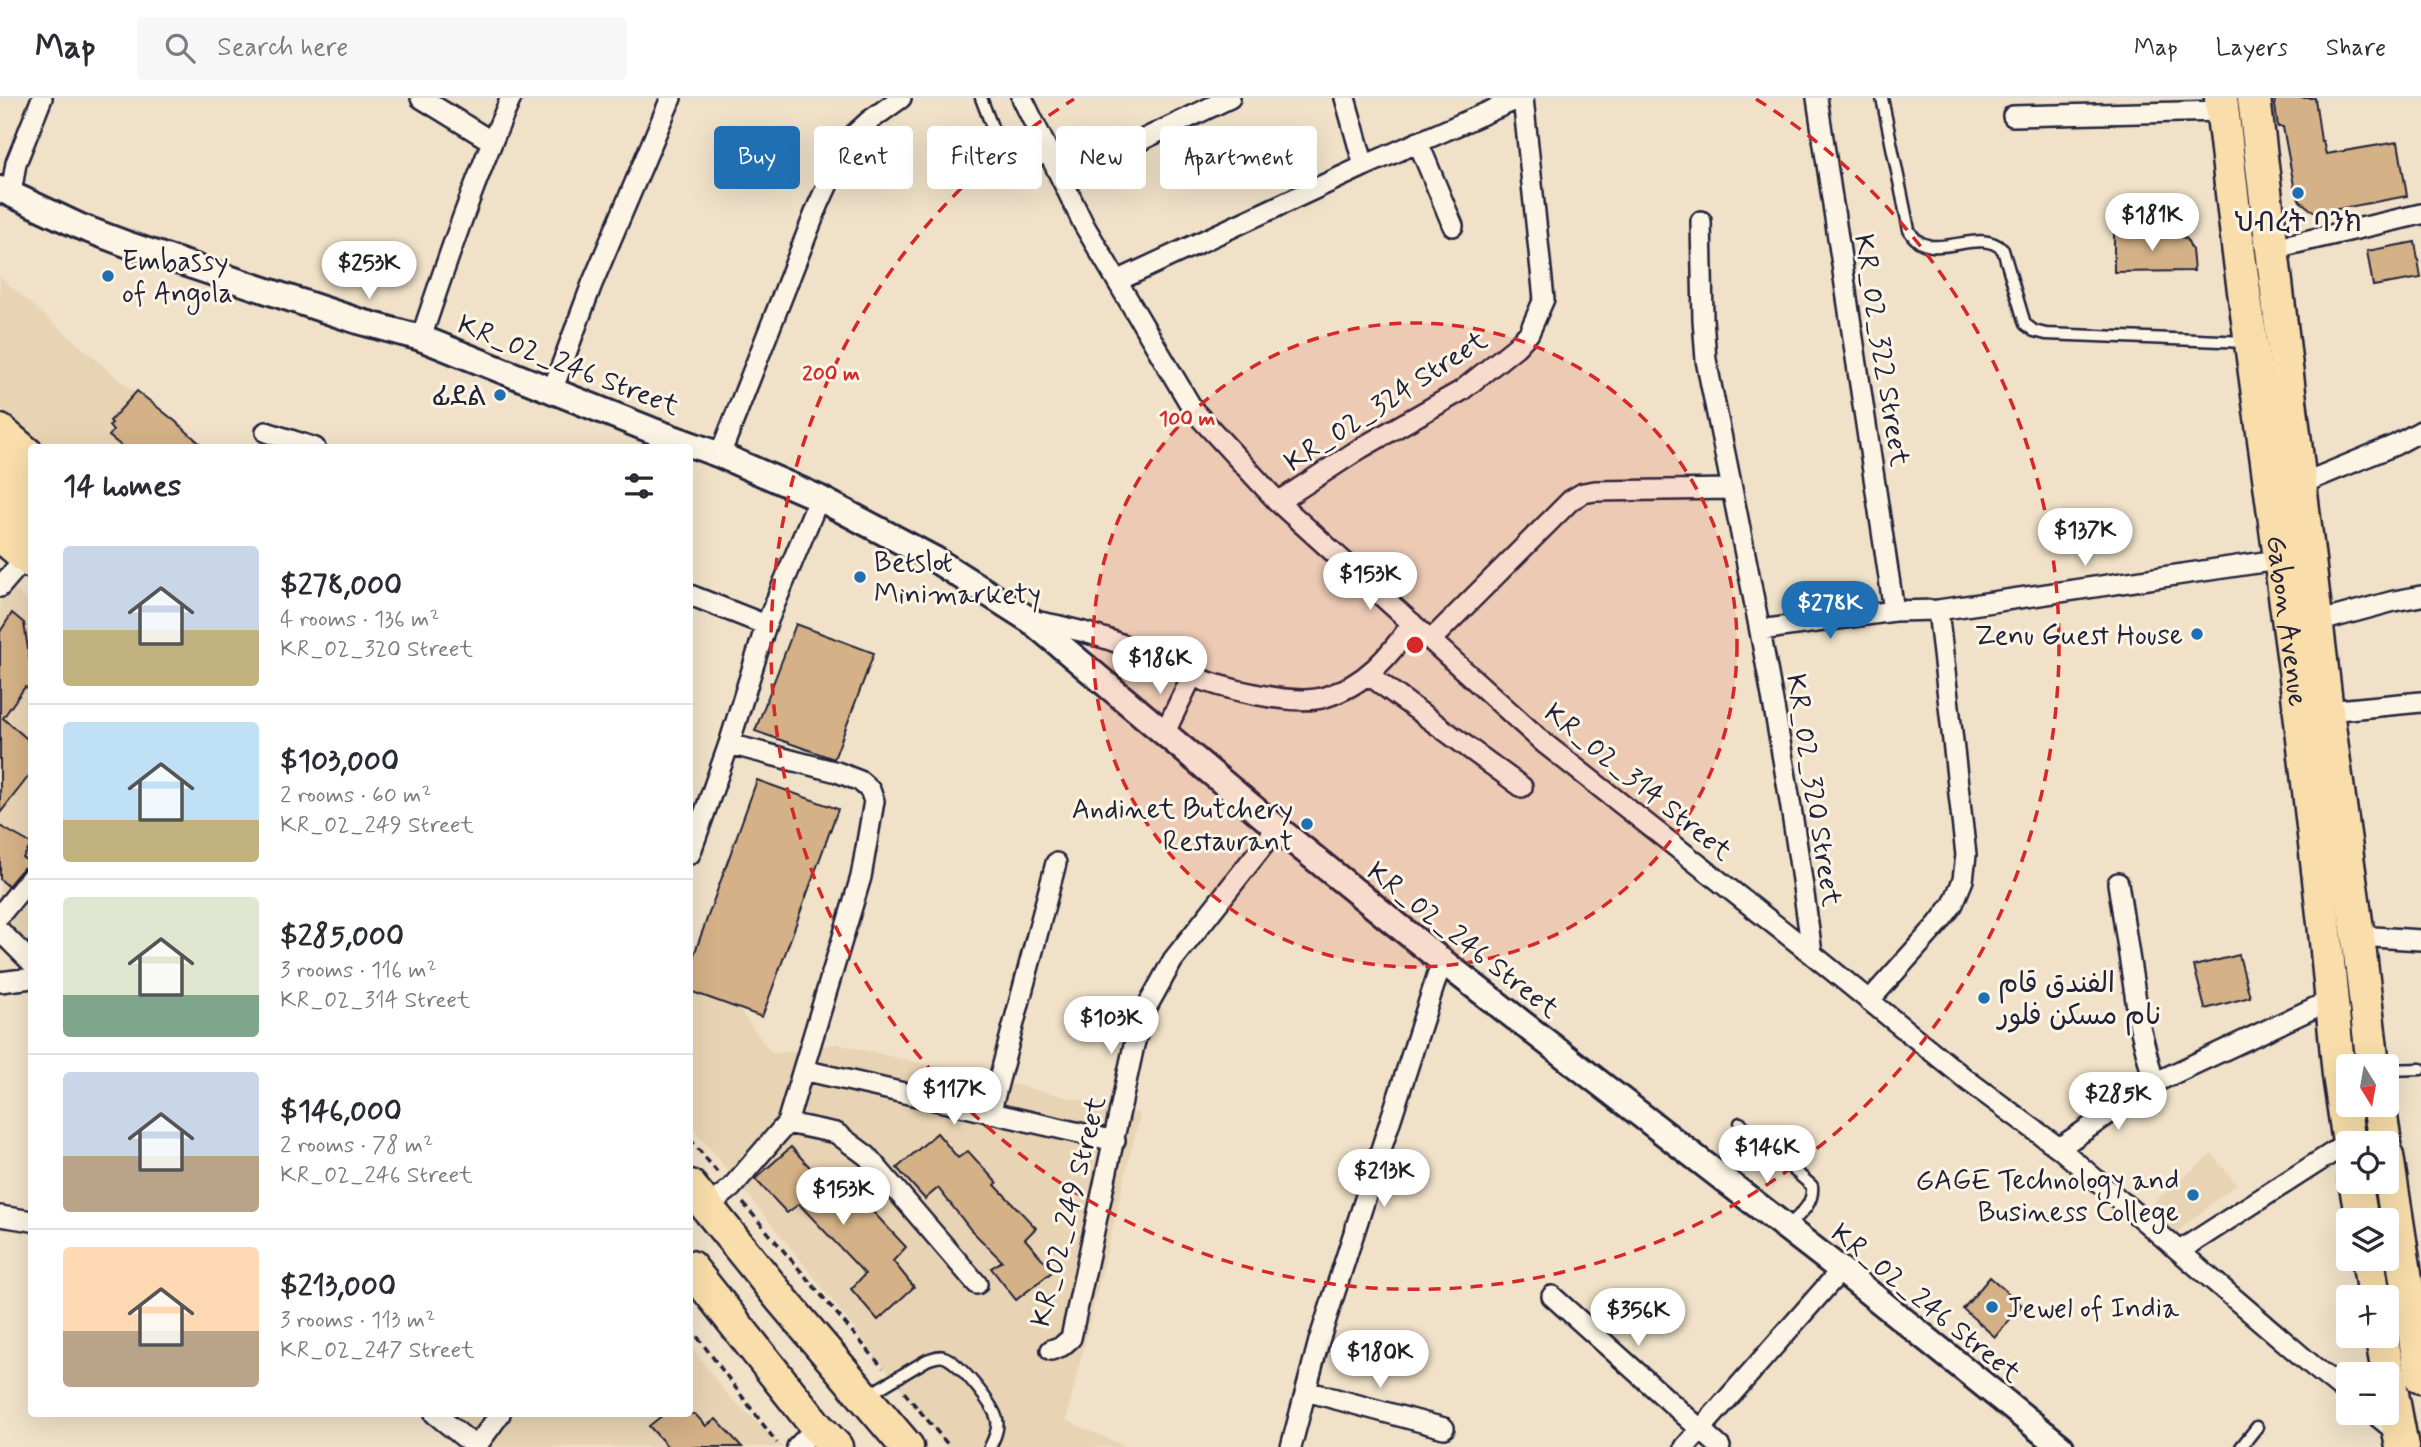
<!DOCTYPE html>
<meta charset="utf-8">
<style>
body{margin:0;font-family:Mynerve,"Playpen Sans Arabic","Noto Sans Ethiopic",sans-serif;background:#f7f7f7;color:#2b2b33;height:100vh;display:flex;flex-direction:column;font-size:26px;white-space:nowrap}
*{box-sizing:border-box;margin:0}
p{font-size:23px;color:#7c7c81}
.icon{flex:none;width:38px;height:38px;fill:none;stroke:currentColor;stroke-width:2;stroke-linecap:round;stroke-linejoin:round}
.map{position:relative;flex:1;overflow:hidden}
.panel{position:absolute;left:28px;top:346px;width:665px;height:973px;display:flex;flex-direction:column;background:#fff;border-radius:7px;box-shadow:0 7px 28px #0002}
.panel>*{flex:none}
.top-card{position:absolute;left:714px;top:28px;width:665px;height:63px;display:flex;gap:14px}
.needle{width:46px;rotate:169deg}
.controls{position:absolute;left:2336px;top:956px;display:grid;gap:14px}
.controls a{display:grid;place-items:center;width:63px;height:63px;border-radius:7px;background:#fff;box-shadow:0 7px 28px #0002;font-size:35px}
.price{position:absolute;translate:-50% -60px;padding:0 16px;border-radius:24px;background:#fff;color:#222;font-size:23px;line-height:46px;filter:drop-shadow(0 2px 4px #0008)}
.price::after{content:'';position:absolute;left:50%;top:42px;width:21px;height:16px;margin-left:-10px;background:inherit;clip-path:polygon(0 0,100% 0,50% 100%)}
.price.on{background:#1f6fb2;color:#fff}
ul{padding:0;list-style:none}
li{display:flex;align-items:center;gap:21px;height:175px;padding:0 35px}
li+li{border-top:2px solid #e1e1e2}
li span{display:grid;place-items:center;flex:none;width:196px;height:140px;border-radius:7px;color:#555}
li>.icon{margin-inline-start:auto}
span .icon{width:84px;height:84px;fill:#fffc;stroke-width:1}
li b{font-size:30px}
h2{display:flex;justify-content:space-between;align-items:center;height:84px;padding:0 35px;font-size:30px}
.chip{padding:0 24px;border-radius:7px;background:#fff;box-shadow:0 7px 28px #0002;font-size:24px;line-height:63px}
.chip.on{background:#1f6fb2;color:#fff}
header{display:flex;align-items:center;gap:42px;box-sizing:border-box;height:98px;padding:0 35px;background:#fff;border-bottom:2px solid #e1e1e2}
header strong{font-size:33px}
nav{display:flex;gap:38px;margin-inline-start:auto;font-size:24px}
.search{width:490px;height:63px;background:#f7f7f7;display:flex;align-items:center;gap:18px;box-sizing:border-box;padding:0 24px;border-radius:7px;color:#7c7c81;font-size:26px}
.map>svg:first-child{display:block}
</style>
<header>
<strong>Map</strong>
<div class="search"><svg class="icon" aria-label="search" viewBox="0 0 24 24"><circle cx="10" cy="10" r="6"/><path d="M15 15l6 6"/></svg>Search here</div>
<nav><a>Map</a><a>Layers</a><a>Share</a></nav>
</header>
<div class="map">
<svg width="2421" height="1349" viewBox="0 0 2421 1349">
<rect width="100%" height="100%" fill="#f0e1c8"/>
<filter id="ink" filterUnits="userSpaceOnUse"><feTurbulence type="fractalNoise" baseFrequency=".0143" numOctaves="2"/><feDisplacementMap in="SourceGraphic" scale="14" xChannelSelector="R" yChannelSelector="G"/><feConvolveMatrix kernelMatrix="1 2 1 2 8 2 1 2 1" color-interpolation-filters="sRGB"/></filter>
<g filter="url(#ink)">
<!-- built -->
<path fill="#e8d3b4" d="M0,179l96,83 106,88h-154l-48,-40z
M0,478l31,29v363l-31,-35z
M690,845l82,111 65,-10 303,70 -74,306 60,27h-179l-152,-194 -105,-129z
M2212,1056l24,30 -63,51 -24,-29z
M690,1247l36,48 57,54h-322l-30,-33h259z"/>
<!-- building -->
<path fill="#d4b186" stroke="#22223b" stroke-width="2" d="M2274,0h41l6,43h2l3,13 72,-12 9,54 -90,17 -7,-4 -10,-8 -5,-10 -12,-64h-5z
M2173,135l14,6 5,11 2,21 -80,1v-38z
M2415,144l6,36 -48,8 -6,-35z
M137,293l38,30 30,27h-81l-15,-12 4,-5 -4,-5 3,-3 -2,-2z
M12,515l12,10 8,52v17l-7,-5 -22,31 29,25v29l-32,41v-181z
M796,526l78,29 -40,106 -79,-28z
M757,682l81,29 -76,208 -72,-26v-25z
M0,728l32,18 -9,14 9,6 -9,4 -15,18 -8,-7z
M2239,857l11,42 -45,12 -11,-43z
M937,1035l21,25 10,-7 29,32 -2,2 41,43 -11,11 28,32 -37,29 -25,-32 11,-7 -31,-31 -33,-42 -13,11 -28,-31z
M791,1049l29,31 11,-11 75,80 -13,14 21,26 -36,33 -27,-31 14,-15 -66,-70 -12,9 -32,-34z
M1990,1179l32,28 -27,32 -32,-28z
M664,1316h31l11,12 10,-7 26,28h-74l-19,-21z"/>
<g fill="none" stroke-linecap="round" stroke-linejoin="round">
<!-- service casing -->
<g stroke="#22223b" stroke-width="15">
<path id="service" d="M981,0l21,55 12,13 12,-1 25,-9
M1882,0l27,132c20,38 69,-6 94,20l22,74 9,7 12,3 201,8
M2387,972l34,-1
M1740,1025l72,63c2,19 -13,29 -26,42
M868,1297l59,-35c6,-2 11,-5 17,-3 15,5 50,48 53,63 2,9 -3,19 -7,27
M2241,1349l16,-20"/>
</g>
<!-- minor casing -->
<g stroke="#22223b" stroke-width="24">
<path id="minor" d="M421,0l70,43
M1022,0l62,127 110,186 84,91 266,241 268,211 155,126 92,68 254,218 35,28
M1345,0l19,68
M1817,0l77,513
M2013,18l210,-5
M1418,44l35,84
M1062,80l168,-80
M11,96l5,-31 26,-65
M1701,123l2,98 3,41c40,197 81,394 106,594
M2271,151l150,-35
M1117,183l247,-115 156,-68
M421,240c27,-81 55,-162 90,-240
M552,293l40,-107 79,-186
M266,334l49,16
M720,357l97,-247 31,-68 21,-19 32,-23
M2301,386l94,-39 26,-14
M1278,404l83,-54 100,-57 55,-44 13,-14 15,-34 -21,-201
M0,489l26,-30
M690,497l76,30
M1030,522c35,6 69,15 102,28 20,8 38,19 58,27 30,13 104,32 135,22 40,-12 65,-41 87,-74
M2317,524l77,-21 27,-5
M1761,532l133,-19 44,-1 353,-52
M1431,542l140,-140 12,-7 12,-2 137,-2
M1369,577l153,112
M2327,613l94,-9
M1164,636l28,-58
M690,756l39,-110 37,-119 53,-127
M2118,785l22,144 14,56 177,-83
M0,817l32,-39
M0,833l32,32
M2358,838l63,4
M0,884l32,-4
M1869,903l69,-77 15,-20 10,-24 3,-25 -28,-245
M803,972l312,71
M990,1016l66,-251
M787,1025l49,10 31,23 110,128
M2059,1050l95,-65
M706,1110l25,-20 56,-65 74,-246 13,-76 -4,-11 -10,-9 -23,-9 -108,-28
M0,1118l32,5
M2181,1152l168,-108
M1552,1198l168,151
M1051,1252l11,-4 9,-8 63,-293 9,-31 30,-54 104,-132
M1306,1293l138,37
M2372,1314l27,22
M435,1316l41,33
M476,1349l24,-33
M797,1349l20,-20
M1291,1349l28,-106 123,-380
M1685,1349l156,-177"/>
</g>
<!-- tertiary casing -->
<g stroke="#22223b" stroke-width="30">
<path id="tertiary" d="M0,91l81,38 48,18 229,76 63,17 230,92 69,25 99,43 115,61 96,61 247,208 165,133 399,309 220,177"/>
</g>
<!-- primary casing -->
<g stroke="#22223b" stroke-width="37">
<g id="primary">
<path id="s1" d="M2221,0l18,156 57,423 30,264 13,134 10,68"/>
<path d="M2254,0l73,613 31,225 15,130"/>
<path d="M0,333l32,27"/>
<path d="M0,370l32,25"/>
<path d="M0,406l32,26"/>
<path d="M0,437l32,27"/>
<path d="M2379,1006l6,39"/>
<path d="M2387,1058l34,221"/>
<path d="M2355,1083l7,39"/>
<path d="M690,1088l93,115 124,146"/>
<path d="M2368,1160l6,39"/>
<path d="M690,1169l127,160 19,20"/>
<path d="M2381,1237l21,112"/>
</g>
</g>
<!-- path -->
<path stroke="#22223b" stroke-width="3.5" stroke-dasharray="7 5" stroke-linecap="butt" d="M690,1041l28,34
M743,1105l140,165
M690,1229l87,116
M904,1294l46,55"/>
<!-- service -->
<use href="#service" stroke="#fcf5e5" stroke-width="10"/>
<!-- minor -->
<use href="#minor" stroke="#fcf5e5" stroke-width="19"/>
<!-- tertiary -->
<use href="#tertiary" stroke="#fcf5e5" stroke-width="24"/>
<!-- primary -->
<use href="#primary" stroke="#f9deab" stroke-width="32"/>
</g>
</g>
<!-- distance rings -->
<circle cx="1415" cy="547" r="322" fill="#d62828" fill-opacity=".12"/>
<g fill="none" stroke="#d62828" stroke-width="3.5" stroke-dasharray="12 9">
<circle cx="1415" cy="547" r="322"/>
<path d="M1756 1A644 644 0 1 1 1074 1"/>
</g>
<!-- markers -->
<g fill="#1f6fb2" stroke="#fcf5e5" stroke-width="2.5">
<circle cx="2298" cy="95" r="7"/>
<circle cx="108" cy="178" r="7"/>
<circle cx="500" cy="297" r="7"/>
<circle cx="860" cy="479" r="7"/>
<circle cx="2197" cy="536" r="7"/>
<circle cx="1307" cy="726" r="7"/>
<circle cx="1984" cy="900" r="7"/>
<circle cx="2193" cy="1097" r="7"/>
<circle cx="1992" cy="1209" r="7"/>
</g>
<g text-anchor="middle" stroke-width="6" stroke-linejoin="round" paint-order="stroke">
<!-- poi labels -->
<g font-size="28" fill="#22223b" stroke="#fcf5e5" text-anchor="start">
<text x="2298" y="133" text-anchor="middle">ህብረት ባንክ</text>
<text x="122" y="172">Embassy<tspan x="122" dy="32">of Angola</tspan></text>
<text x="486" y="307" text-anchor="end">ፊደል</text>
<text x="874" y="473">Betslot<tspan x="874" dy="32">Minimarkety</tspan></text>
<text x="2183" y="546" text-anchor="end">Zenu Guest House</text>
<text x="1293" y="720" text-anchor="end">Andinet Butchery<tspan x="1293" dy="32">Restaurant</tspan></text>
<text x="1998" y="894">الفندق قام<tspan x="1998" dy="32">نام مسكن فلور</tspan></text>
<text x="2179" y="1091" text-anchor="end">GAGE Technology and<tspan x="2179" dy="32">Business College</tspan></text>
<text x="2006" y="1219">Jewel of India</text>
</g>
<!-- street labels -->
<g font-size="28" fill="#22223b" stroke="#fcf5e5">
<text transform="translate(1883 252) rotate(81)" y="10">KR_02_322 Street</text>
<text transform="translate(569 266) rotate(21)" y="10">KR_02_246 Street</text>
<text transform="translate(1385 302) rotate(-33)" y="10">KR_02_324 Street</text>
<text dy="10" stroke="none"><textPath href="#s1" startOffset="527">Gabon Avenue</textPath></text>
<text transform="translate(1639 683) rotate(39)" y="10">KR_02_314 Street</text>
<text transform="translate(1815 692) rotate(81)" y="10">KR_02_320 Street</text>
<text transform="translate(1464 841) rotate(38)" y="10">KR_02_246 Street</text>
<text transform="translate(1067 1113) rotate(-76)" y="10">KR_02_249 Street</text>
<text transform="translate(1927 1204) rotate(39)" y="10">KR_02_246 Street</text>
</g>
</g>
<circle cx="1415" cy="547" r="10" fill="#d62828" stroke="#fcf5e5" stroke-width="3.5"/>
<g font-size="21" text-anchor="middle" font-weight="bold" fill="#d62828" stroke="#fcf5e5" stroke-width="6" stroke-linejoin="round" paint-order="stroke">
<text x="831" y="282">200 m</text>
<text x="1187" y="327">100 m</text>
</g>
</svg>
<div class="controls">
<a><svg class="needle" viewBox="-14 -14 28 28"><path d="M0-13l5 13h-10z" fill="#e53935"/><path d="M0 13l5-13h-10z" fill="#7c7c81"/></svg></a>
<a><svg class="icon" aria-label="locate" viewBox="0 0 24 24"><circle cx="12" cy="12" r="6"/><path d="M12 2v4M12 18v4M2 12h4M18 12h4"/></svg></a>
<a><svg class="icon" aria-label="layers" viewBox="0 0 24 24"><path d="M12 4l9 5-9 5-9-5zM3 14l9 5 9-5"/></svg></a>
<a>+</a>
<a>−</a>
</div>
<b class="price" style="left:2152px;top:155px">$181K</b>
<b class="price" style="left:369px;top:203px">$253K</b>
<b class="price" style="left:2085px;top:470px">$137K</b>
<b class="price" style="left:1370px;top:514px">$153K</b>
<b class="price on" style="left:1830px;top:543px">$278K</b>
<b class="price" style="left:1160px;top:598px">$186K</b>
<b class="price" style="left:1111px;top:958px">$103K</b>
<b class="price" style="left:954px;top:1029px">$117K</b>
<b class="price" style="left:2118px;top:1034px">$285K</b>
<b class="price" style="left:1767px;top:1087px">$146K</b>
<b class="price" style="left:1384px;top:1111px">$213K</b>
<b class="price" style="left:843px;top:1129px">$153K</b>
<b class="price" style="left:1638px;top:1250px">$356K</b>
<b class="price" style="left:1380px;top:1292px">$180K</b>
<div class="top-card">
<a class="chip on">Buy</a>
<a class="chip">Rent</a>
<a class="chip">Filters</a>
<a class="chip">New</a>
<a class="chip">Apartment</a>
</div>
<section class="panel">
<h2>14 homes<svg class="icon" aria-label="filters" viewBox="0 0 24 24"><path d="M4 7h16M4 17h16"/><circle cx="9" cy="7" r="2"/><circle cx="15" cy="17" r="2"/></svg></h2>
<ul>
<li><span style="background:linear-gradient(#c9d6e8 60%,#c2b280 0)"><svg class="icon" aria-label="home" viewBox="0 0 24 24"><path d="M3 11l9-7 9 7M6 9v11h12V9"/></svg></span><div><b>$278,000</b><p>4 rooms · 136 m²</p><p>KR_02_320 Street</p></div></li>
<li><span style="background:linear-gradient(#bfe0f5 70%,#c2b280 0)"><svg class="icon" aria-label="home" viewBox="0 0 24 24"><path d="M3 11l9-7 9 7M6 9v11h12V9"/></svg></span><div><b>$103,000</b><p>2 rooms · 60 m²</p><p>KR_02_249 Street</p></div></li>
<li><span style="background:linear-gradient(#dfe7d0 70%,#7fa58c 0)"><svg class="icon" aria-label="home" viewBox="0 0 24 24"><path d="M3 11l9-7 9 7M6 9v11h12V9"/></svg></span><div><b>$285,000</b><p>3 rooms · 116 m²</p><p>KR_02_314 Street</p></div></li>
<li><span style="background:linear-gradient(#c9d6e8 60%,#b9a48a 0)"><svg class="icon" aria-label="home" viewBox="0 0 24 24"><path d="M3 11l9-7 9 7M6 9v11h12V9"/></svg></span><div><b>$146,000</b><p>2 rooms · 78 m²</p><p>KR_02_246 Street</p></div></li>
<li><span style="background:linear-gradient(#ffd9b3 60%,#b9a48a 0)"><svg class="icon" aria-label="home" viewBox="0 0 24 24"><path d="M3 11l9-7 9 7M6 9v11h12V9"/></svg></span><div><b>$213,000</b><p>3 rooms · 113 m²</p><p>KR_02_247 Street</p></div></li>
</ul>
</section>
</div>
